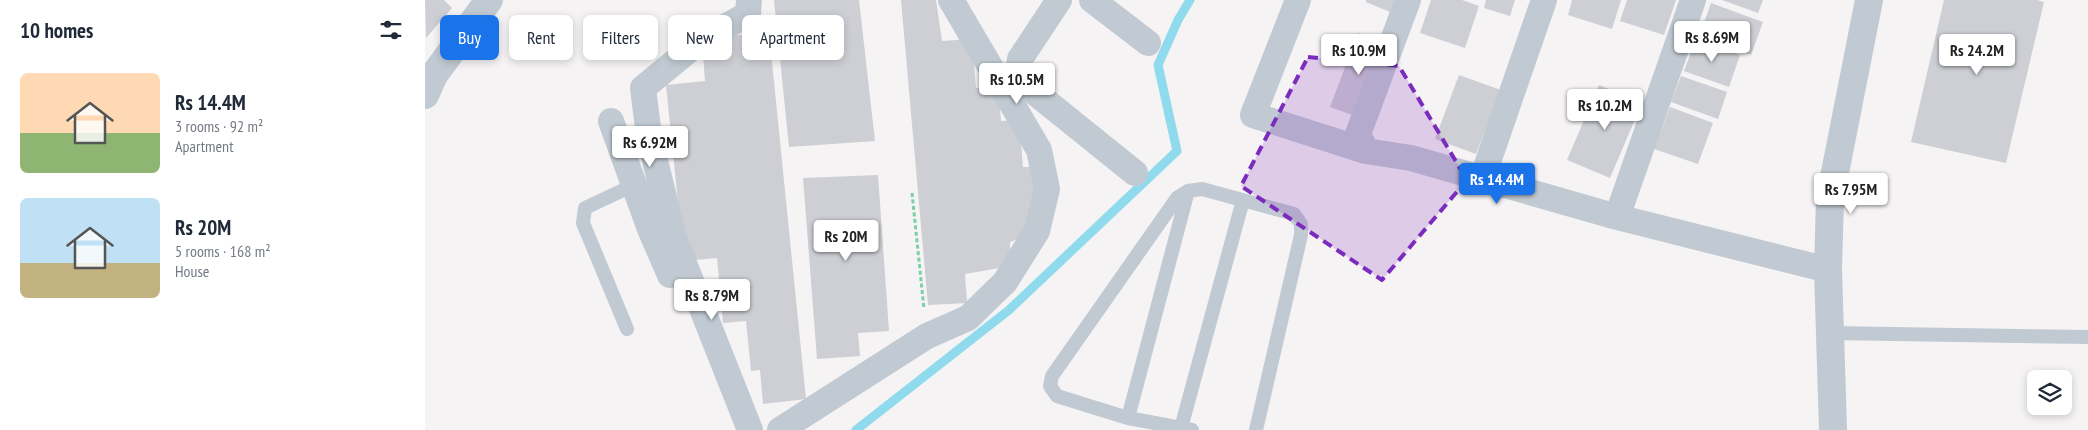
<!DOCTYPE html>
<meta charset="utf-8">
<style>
body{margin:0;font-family:"PT Sans Narrow",sans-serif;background:#f6f6f7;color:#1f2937;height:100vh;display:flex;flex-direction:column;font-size:19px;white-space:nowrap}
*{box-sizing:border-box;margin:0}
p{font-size:16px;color:#747a83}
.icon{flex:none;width:28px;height:28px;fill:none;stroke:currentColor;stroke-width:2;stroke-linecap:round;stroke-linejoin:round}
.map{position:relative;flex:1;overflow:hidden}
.drawer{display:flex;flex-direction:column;background:#fff;width:425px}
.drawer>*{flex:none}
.top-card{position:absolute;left:15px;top:15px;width:475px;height:45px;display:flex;gap:10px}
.controls{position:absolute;left:1602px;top:370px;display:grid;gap:10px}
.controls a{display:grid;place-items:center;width:45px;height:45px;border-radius:8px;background:#fff;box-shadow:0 2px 8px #0003;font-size:25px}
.price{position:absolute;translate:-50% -42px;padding:0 11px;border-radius:5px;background:#fff;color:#222;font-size:16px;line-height:32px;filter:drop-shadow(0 1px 2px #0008)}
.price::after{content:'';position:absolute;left:50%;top:30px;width:15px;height:11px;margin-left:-8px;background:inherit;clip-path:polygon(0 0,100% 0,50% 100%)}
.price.current{background:#1a73e8;color:#fff}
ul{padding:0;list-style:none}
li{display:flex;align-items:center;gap:15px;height:125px;padding:0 20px}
li span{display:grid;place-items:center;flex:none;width:140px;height:100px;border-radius:8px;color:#555}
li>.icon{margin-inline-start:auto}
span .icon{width:60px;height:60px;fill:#fffc;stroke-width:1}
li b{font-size:21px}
h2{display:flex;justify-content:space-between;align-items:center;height:60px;padding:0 20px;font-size:21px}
.chip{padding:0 18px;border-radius:8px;background:#fff;box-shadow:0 2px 8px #0003;font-size:18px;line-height:45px}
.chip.current{background:#1a73e8;color:#fff}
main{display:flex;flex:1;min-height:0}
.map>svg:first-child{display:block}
</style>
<main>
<section class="drawer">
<h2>10 homes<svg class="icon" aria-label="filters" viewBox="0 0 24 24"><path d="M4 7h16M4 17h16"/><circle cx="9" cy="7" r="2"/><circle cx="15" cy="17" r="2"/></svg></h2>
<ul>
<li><span style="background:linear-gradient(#ffd9b3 60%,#8fb573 0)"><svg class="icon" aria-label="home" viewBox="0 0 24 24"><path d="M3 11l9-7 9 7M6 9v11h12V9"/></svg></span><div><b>Rs 14.4M</b><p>3 rooms · 92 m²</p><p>Apartment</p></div></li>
<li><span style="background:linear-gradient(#bfe0f5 65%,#c2b280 0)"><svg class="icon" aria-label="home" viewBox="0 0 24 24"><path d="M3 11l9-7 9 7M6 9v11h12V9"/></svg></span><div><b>Rs 20M</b><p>5 rooms · 168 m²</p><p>House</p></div></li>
</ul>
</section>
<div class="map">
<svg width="1663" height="430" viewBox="0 0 1663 430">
<rect width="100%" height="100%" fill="#f5f3f3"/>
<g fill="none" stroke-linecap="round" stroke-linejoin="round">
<!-- stream -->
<path stroke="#90daee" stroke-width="9" d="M431,430l153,-120 168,-159 -19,-86 20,-45 12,-20"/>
</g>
<!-- building -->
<path fill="#cdcfd5" d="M0,0h19l8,8 -26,30z
M349,0h85l16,141 -86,6z
M476,0h35l6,41 30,-2 4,49 22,-2 3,35 18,-1 4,47h15l-8,68 -20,7 1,24 -46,8 2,29 -39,2z
M941,0h37l-6,15 -31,-13z
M1006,0h31l17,6 -14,42 -45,-15z
M1061,0h29l-5,16 -26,-8z
M1147,0h49l-9,29 -44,-14z
M1202,0h49l-12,35 -44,-14z
M1297,0h41l-5,13z
M1519,0h93l7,2 -38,161 -95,-21z
M1286,3l52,19 -12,33 -52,-18z
M344,32l37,367 -43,5 -3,-34 -9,1 -5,-50 -23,2 -6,-65 -33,3 -18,-176 39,-4 -2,-26 10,-1 -2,-16z
M933,33l29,10 -27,75 -30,-11z
M1271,39l44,16 -11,32 -45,-16z
M1034,75l42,15 -25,64 -41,-15z
M1256,76l46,16 -9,27 -47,-17z
M1174,85l43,18 -32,75 -43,-18z
M1245,107l43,16 -15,41 -44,-15z
M453,175l11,156 -31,2 2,23 -43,3 -14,-181z"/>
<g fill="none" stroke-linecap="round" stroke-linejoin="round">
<!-- path -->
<path stroke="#7ad0a6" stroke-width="3" stroke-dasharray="4 2.5" stroke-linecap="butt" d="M487,193l12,116"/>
<!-- service -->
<path stroke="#c1cad2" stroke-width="14" d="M202,329l-44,-106 2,-15 49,-23
M1406,333l257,4
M703,418l60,-227
M756,428l62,-228
M767,430l-64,-12 -71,-22 -7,-10 2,-10 125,-178 11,-7 14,-2 92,25 7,10v11l-45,195"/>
<!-- minor -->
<path stroke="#c1cad2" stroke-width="26" d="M324,0l-1,14 -48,27 -57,47 6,48 25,102 76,192
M634,0l-39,59 -2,13 15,19 102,82
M667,0l56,43
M873,0l-45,115 113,36
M983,0l-50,134 8,17 45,7 206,59 211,53
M186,121l39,108 20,46
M1057,179l62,-179
M1192,217l76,-217
M355,430l147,-94 41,-18 37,-36 32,-51 10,-42 -8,-39 -88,-150"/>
<!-- tertiary -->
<path stroke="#c1cad2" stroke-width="28" d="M0,95l9,-20 55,-75
M1408,430l-5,-160 2,-72 39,-198"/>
</g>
<!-- marked area -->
<path fill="#7b2cbf" fill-opacity="0.2" stroke="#7b2cbf" stroke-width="4" stroke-dasharray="10 6" stroke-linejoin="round" d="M883,57l91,9 68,114 -85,100 -141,-94z"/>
</svg>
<div class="controls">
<a><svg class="icon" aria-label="layers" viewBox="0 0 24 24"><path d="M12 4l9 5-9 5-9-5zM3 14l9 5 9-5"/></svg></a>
</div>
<b class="price" style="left:1287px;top:63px">Rs 8.69M</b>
<b class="price" style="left:934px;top:76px">Rs 10.9M</b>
<b class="price" style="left:1552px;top:76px">Rs 24.2M</b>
<b class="price" style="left:592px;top:105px">Rs 10.5M</b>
<b class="price" style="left:1180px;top:131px">Rs 10.2M</b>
<b class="price" style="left:225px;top:168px">Rs 6.92M</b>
<b class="price current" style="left:1072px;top:205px">Rs 14.4M</b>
<b class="price" style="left:1426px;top:215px">Rs 7.95M</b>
<b class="price" style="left:421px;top:262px">Rs 20M</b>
<b class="price" style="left:287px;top:321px">Rs 8.79M</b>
<div class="top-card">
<a class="chip current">Buy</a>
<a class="chip">Rent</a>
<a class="chip">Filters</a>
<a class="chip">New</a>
<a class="chip">Apartment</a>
</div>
</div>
</main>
